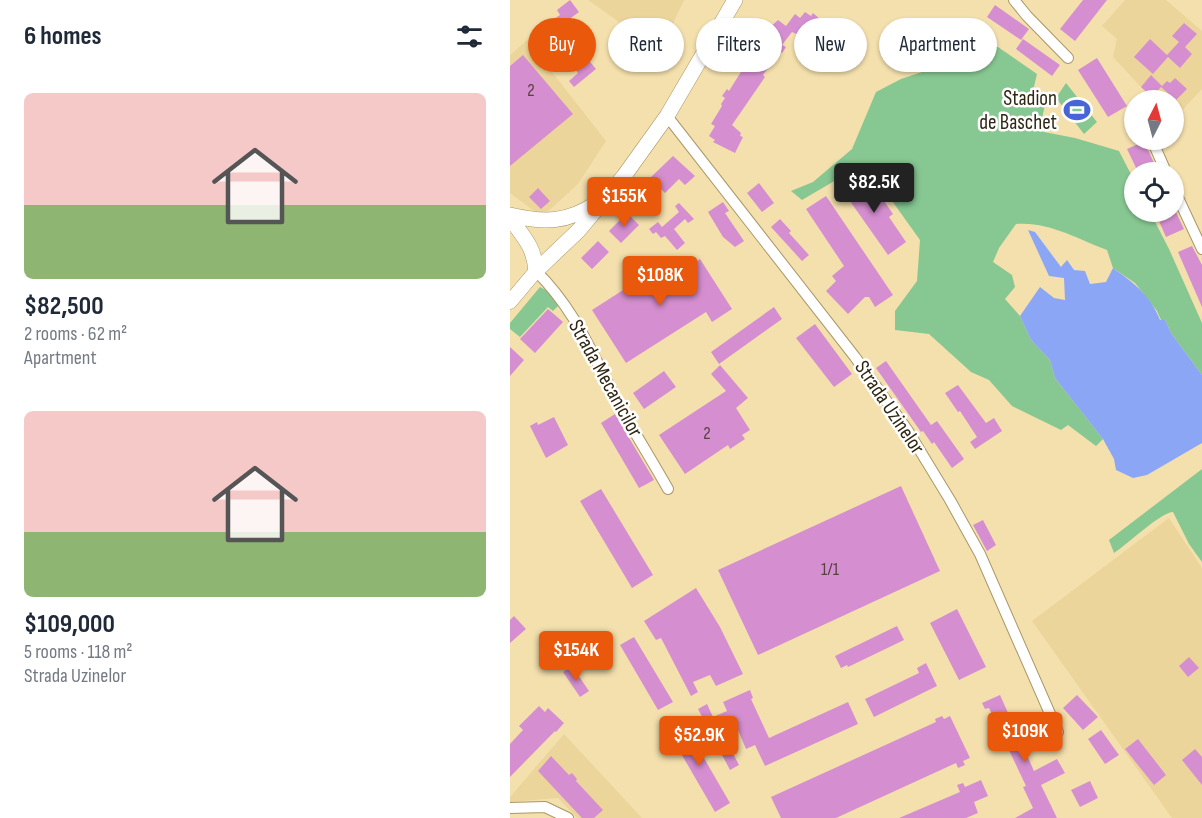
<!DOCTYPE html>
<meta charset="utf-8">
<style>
body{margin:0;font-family:"Sofia Sans Condensed",sans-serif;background:#f6f6f7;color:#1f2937;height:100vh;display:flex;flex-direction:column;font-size:22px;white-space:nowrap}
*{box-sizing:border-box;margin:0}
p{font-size:20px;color:#747a83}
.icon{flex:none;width:33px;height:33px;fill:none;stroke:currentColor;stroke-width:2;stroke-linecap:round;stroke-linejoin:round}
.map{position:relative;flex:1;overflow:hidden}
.drawer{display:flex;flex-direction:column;background:#fff;width:510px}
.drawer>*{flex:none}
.banner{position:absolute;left:18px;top:18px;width:570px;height:54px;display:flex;gap:12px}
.needle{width:39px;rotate:6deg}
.fabs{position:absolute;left:614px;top:90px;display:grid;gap:12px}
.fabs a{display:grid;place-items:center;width:60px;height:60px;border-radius:50%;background:#fff;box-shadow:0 2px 4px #0004;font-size:30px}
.price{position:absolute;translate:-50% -51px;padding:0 14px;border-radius:6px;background:#ea580c;color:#fff;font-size:20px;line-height:39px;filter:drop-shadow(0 2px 3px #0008)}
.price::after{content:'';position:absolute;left:50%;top:36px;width:18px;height:14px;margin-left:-9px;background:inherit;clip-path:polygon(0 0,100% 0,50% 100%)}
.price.active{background:#222;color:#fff}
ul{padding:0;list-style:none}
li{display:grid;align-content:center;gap:12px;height:318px;padding:0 24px}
li span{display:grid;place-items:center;height:186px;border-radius:9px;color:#555}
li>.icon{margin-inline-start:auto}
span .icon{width:108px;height:108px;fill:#fffc;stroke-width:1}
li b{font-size:26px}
h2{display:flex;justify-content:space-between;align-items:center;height:72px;padding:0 24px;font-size:26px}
.tag{padding:0 21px;border-radius:27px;background:#fff;box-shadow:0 2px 4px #0004;font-size:21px;line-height:54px}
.tag.active{background:#ea580c;color:#fff}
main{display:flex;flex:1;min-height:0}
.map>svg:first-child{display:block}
</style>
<main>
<section class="drawer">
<h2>6 homes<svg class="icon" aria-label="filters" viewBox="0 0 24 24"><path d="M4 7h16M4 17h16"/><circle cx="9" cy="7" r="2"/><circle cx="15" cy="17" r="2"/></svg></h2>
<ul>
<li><span style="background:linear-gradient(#f6c9c9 60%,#8fb573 0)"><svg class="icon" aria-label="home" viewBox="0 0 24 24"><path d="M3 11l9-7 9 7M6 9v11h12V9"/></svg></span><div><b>$82,500</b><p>2 rooms · 62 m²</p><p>Apartment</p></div></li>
<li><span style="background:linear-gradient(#f6c9c9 65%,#8fb573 0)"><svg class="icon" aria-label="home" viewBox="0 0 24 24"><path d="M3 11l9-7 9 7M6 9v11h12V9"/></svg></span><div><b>$109,000</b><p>5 rooms · 118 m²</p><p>Strada Uzinelor</p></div></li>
</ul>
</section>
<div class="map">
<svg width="692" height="818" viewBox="0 0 692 818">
<rect width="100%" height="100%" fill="#f4e0ad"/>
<!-- built -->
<path fill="#ecd59b" d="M78,0h96l-24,51z
M615,0h41l36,31v58l-29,31v-20h-20l-40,-43 4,-18 -15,-13z
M17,40l79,101 -28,43 -36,33 -32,-24v-138z
M659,518l33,50v250h-30l-140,-197z
M54,734l78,84h-65l-19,-20 -48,4v-5z"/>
<!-- green -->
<path fill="#87c792" d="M448,29l16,18h24l39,27 -4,17 12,14 -6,26 36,7 44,13 15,29v32h16l19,37 33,74v52l-31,-42 -6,-13h-4l-4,-9 -22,-28 -22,-15 -6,-18c-29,-11 -59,-29 -91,-26l-17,24 -6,14 19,13 3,12 -10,12 15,17 11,24 19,20 5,18 48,61 -7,7 -28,-21 -7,5 -49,-24 -23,-26 -18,-8 -42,-38 -34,-4v-19l22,-30 3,-41 -55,-77 -63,37 -11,-9 22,-9 39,-33 24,-57 25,-13 24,-8 13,-38z
M556,83l31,39 -13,12 -28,-36z
M30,287l6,3 13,15 -6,6 -5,-4 -28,30 -10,-8v-6z
M692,469v93l-13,-18 -16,-32c-12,0 -45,32 -59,41l-5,-13z"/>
<!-- water -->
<path fill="#8ca6f6" d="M518,230l7,2 26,35 6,-7 7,10 11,1 5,13 16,-2 7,-14c20,14 38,28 47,52h5l6,13 31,42v68l-55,32 -14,3 -17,-8 -2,-11 -11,-20 -48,-61 -5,-18 -19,-20 -11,-24 20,-29 14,11 11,2 -1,-22 -15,-2z"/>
<!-- building -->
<path fill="#d58fd0" d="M60,0l9,12 -19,14 3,5 -18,13 -9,-13 24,-16 -3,-5z
M573,0h24l-32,41 -15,-12z
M485,5l34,24 -8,11 -34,-23z
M295,12l6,4 2,-3 7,6 6,6 -2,2 5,3 -9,12 -13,-7 -4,2 -11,-5 -10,13 4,2 -4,6 -2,-2 -17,24 2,2 -33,48 9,8 -1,3 3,1 -8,16 -22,-11 2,-2 -6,-4 6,-10 -4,-2 11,-18 -1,-2 4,-6 -3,-2 5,-7 2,2 15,-24 -2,-1 12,-16 -2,-2 8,-13 5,-7 2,2 11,-10 8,6 9,-12 5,4z
M674,23l13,11 -12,13 7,7 -12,14 -12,-11 -15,17 -19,-17 16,-18 17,16 12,-13 -7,-6z
M61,39l25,30 -22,18 -5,-6 9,-8 -20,-23z
M513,39l37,26 -8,11 -36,-27z
M13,55l50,59 -63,52v-100z
M587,58l30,48 -19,11 -30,-47z
M641,75l11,11 5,-5 3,2 5,-5 12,11 -11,11 -15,-13 -9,10 -11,-10z
M635,141v2l13,29h-20l-11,-23z
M163,156l22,20 -10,9 -6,-6 -14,14 -15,-15z
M353,172l5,6 -5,4 12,17 5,-4 13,19 -4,3 17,25 -18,13 -43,-61 4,-2 -6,-9 14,-9 1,1z
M249,183l15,20 -12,9 -15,-19z
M28,188l12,13 -9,8 -12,-12z
M316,196l67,99 -18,12 -6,-10h-4l-17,17 -22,-23 10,-10 -4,-5 12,-10 -38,-57z
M213,202l6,9 -4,2 19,28 -9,6 -12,-10 -15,-25z
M169,203l15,16 -6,4 -3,-4 -11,10 11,14 -8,7 -12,-14 -4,2 -5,-6 -3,2 -4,-5 9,-7 4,5 17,-15 -4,-6z
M645,212h21l8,17 -18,8z
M117,213l12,12 -18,18 -12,-12z
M270,219l11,12 -2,2 20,22 -7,6 -31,-34z
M88,241l11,11 -17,17 -11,-11z
M682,246l10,19v42l-24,-55z
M190,259l32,50 -20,13 -6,-10 -80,51 -34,-53 78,-50 9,13z
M264,307l8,12 -63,45 -8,-12z
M38,309l15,13 -28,31 -15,-14z
M305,324l37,50 -18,13 -38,-49z
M0,347l14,13 -14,16z
M376,361l45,64 6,-4 27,38 -12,9 -18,-26 -2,2 -9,-13 -2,1 -45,-64z
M210,365l28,33 -12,10 14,22 -8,5 3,4 -15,10 -2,-4 -43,29 -26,-39 67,-44 -15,-17z
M154,371l12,16 -32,22 -11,-16z
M448,385l28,38 8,-5 8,13 -27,18 -5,-7 7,-5 -17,-26 -2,1 -13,-19z
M105,414l39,66 -11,6 -4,2 -38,-65z
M44,417l14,28 -22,13 -16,-32 7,-4 1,3z
M391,486l39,85 -182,84 -40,-85z
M91,489l52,86 -21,13 -52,-87z
M473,520l13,25 -9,6 -14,-26z
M186,588l24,39 23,47 -27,12 -6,-11 -17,7 5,10 -7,4 -30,-58 -5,2 -12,-19z
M447,609l29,58 -27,13 -29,-57z
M4,616l12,13 -16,14v-23z
M387,626l7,14 -56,27 -1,-2 -6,3 -6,-12z
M124,637l39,65 -15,8 -38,-65z
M679,657l10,11 -11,9 -9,-11z
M416,663l11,23 -63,31 -9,-18 54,-26 -2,-5z
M62,666l17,25 -9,6 -17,-25z
M240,690l3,8 -2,1 18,39 79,-36 10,22 -93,42 -10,-21 -9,4 -13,-31 -15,7 21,40 -9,5 -32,-61 9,-5 6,13 14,-6 -4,-9z
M490,695l34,76 23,-12 8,14 -24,12 16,33h-42l18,-10 -10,-21 3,-1 -18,-38 -7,-13 -2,1 -5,-9 3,-2 -8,-17 -4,1 -3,-6z
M567,695l21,22 -15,13 -20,-22z
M29,706l6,6 3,-4 16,15 -8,9 -1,-1 -45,46v-33l13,-14 -4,-4z
M432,716l2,3 6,-3 20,42 -7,3 2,4 -7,3 -2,-5 -120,55h-55l-10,-21 165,-75 -1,-3z
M173,722l47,81 -15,9 -47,-81z
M591,730l18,25 -14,9 -17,-25z
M628,739l28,36 -12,10 -29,-36z
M685,749l7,8v28l-20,-25z
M41,756l18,19 3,-2 5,6 -1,2 27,29 -9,8h-12l-44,-47z
M471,780l7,16 -14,6 4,11 -12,5h-67l61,-26 -3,-7 6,-2 2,4z
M580,781l8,17 -18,9 -9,-17z"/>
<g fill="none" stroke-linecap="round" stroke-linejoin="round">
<!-- street casing -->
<g stroke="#aa9767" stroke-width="12">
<path id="street" d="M504,0l13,16 41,42
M157,116l188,241 53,74 42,69 30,54 78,178
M642,140l14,32
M663,187l29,62
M26,271c38,38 53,76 77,122 17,33 37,64 55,96
M0,808l35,-1 23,11"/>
</g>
<!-- secondary casing -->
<g stroke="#aa9767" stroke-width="15">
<path id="secondary" d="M0,302l26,-31"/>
</g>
<!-- primary casing -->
<g stroke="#aa9767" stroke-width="16">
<path id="primary" d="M0,215c34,8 57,8 87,-12
M0,218c14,20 24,28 26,53
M26,271l43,-41 45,-54 43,-60 68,-116"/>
</g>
<!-- street -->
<use href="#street" stroke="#fff" stroke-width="10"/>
<!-- secondary -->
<use href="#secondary" stroke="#fff" stroke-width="14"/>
<!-- primary -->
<use href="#primary" stroke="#fff" stroke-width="15"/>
</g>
<!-- icons -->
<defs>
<g id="stadium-bare" transform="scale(2.07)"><path d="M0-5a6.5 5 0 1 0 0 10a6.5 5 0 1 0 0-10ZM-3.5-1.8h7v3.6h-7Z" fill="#4764d8" stroke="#fff" stroke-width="2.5" paint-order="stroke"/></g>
</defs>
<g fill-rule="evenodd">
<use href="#stadium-bare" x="567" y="110"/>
</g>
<g text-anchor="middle" stroke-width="5" stroke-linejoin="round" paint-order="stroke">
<!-- number labels -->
<g font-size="18" fill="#584143">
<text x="21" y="96">2</text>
<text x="197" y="439">2</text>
<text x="320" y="575">1/1</text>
</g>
<!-- poi labels -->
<g font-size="21" fill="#2f2714" stroke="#fff" text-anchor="end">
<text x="547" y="105">Stadion<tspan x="547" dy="24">de Baschet</tspan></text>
</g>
<!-- street labels -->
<g font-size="21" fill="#2f2714" stroke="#fff">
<text transform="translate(96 378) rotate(61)" y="7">Strada Mecanicilor</text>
<text transform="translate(380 407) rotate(56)" y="7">Strada Uzinelor</text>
</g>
</g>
</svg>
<div class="fabs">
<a><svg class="needle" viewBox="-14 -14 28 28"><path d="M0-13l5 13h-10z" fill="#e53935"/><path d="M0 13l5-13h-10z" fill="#747a83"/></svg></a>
<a><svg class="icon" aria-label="locate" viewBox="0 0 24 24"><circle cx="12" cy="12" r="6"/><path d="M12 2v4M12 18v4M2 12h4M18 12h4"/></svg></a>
</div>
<b class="price active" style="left:364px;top:214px">$82.5K</b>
<b class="price" style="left:114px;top:228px">$155K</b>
<b class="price" style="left:150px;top:307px">$108K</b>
<b class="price" style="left:66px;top:682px">$154K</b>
<b class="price" style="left:515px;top:763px">$109K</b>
<b class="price" style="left:189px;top:767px">$52.9K</b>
<div class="banner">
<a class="tag active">Buy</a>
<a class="tag">Rent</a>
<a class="tag">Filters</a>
<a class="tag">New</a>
<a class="tag">Apartment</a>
</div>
</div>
</main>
